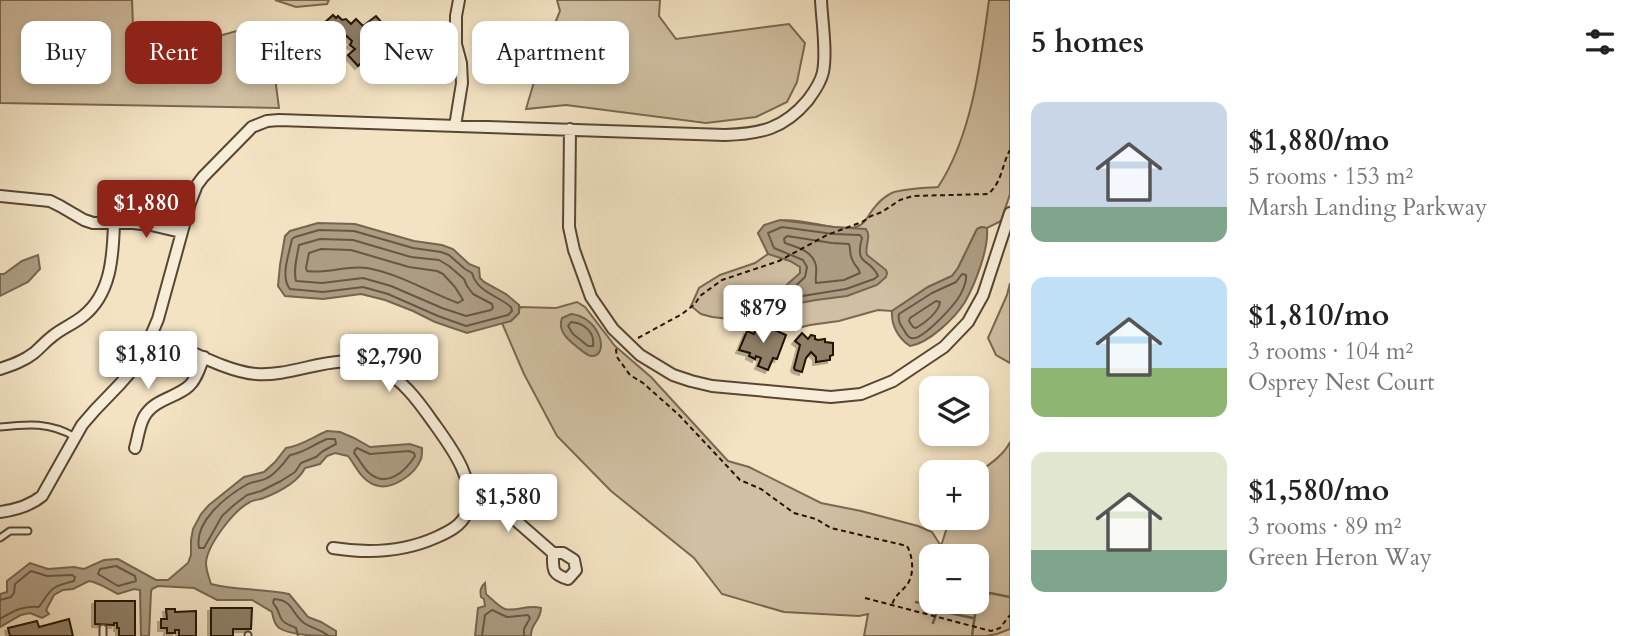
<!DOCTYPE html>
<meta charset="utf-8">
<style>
body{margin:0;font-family:Cardo,serif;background:#f2f2f2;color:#222;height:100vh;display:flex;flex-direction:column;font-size:26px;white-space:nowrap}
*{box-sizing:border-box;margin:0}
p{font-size:23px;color:#767676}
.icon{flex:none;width:38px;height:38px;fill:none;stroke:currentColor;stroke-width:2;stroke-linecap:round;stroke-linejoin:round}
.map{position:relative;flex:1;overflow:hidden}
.details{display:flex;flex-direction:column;background:#fff;width:630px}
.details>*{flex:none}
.guide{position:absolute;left:21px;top:21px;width:665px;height:63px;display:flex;gap:14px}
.buttons{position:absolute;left:919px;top:376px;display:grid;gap:14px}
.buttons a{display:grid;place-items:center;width:70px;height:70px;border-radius:14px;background:#fff;box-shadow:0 4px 10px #0003;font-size:35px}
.price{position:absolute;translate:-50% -60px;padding:0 16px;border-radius:7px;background:#fff;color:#222;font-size:23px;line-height:46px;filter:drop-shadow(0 2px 4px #0008)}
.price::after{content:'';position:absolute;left:50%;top:42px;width:21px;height:16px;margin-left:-10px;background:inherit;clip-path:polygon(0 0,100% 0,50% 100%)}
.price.selected{background:#8f2418;color:#fff}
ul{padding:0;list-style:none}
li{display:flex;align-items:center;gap:21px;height:175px;padding:0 21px}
li span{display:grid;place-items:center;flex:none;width:196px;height:140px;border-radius:14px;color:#555}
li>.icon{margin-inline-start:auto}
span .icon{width:84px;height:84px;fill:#fffc;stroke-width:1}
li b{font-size:30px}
h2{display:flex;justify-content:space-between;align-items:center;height:84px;padding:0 21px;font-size:30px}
.tag{padding:0 24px;border-radius:14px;background:#fff;box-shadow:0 4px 10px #0003;font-size:24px;line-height:63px}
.tag.selected{background:#8f2418;color:#fff}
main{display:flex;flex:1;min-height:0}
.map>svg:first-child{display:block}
</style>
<main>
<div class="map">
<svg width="1010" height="636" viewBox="0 0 1010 636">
<defs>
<filter id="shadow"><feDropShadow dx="-3" dy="3" stdDeviation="0" flood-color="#0004"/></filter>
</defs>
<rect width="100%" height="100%" fill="#f3e3c3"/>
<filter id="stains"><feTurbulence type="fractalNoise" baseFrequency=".00286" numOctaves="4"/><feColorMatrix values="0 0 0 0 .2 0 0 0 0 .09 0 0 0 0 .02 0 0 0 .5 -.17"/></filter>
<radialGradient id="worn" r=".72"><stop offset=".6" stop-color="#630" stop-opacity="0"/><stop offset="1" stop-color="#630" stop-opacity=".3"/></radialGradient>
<!-- green -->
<path fill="#d0bfa2" stroke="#7a6852" stroke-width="2" fill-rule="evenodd" d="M0,0h132l1,26 29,10h57l28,-8 24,19 8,61 -279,-5z
M275,0h54l-2,4 -31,3z
M557,0h103l-1,16 17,23 113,-15 16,19 -8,39 -10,20 -31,15 -50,6 -140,-18 -40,4 16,-54 18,-44z
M989,0h21v194l-9,27 -14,7 -6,-1 -4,2 -19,39 -6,8 -24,11 -36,24 -14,-1 -39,11 -29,4 -20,5 -23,-12 -28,2 -27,-3 -11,-3 -10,-8 8,-18 21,-13 35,-12 13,-9 -1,-5 -9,-16c24,-29 67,1 98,-6 9,-2 12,-12 18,-19 4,-5 10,-11 16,-14 7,-5 37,-6 48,-7 34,-51 43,-127 51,-187z
M1010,283v80l-14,-8 -8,-17 19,-43z
M577,302l8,5 30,39 36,31 77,84 21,6 72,36 40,8 57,15 14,6 9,14 9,-28h26l1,-45c12,-8 27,-18 33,-31v187l-13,5 -11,2h-122l4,-22 -9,2 -75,-4 -62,-18 -28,-36 -83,-67 -54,-55 -33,-62 -22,-51c10,-2 16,-6 18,-16l36,1zM931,556h45v46h-45z"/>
<!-- water -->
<path fill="#ac9c82" stroke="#75654f" stroke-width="2" d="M780,220l54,7 32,2c6,9 -2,16 1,26l19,15 1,3 -1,4 -9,8 -30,11 -31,4 -27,5 -8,-7v-8l19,-17v-6l-10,-6 -22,-7 -10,-21 6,-8z
M318,223l37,1 59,17 28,4 11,4 16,15 10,4 1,10 4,4 22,12 13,11v8l-8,8 -44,12 -32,-11 -22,-11 -28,-11 -24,-6 -38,5 -38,-3 -7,-10 2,-21 5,-29 5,-5z
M981,227l6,1c2,21 -12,56 -22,74 -10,16 -36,41 -55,44 -12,-8 -19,-21 -18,-35l36,-24 24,-11 6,-8 19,-39z
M38,255l2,14 -12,13 -28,14v-22h4l18,-13z
M571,314c30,3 39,43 20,42 -4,0 -20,-14 -23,-17 -6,-6 -9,-13 -6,-21z
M327,431l13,1 14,6 16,9 40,-3 12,4c0,2 0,9 -1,11 -6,16 -30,32 -46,26 -14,-5 -19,-19 -27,-29l-13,-3 -8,3 -7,8 -15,4c-8,16 -28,25 -44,31 -1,0 -10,2 -11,3 -16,8 -43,43 -44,61 0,7 3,15 5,21 26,7 52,4 78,10l19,23 13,5 15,9v5c-16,0 -44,0 -57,-8 -5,-4 -6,-11 -7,-16l-20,-12h-35l-23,-12 -36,-2 -6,3 -1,3 -2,44h-8l-1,-46 -6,-1 -16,5c-10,-5 -18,-11 -29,-13l-16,8 -10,1 -9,5 -8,15 3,4 -7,4 -12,-5 -9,2 -21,12v-33l7,-2v-11l23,-18 18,6 26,-2 10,2 20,-9 14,-1 38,21h12l20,-17 3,-8v-15l2,-11 8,-15 8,-9 35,-28 20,-5 11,-10 11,-14c15,-2 27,-11 41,-17z
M485,583l1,11c6,5 12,12 19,15 12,3 23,-5 36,-1 0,13 -11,16 -10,28h-56l3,-28 7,-2 -1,-7 -3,-2c-1,-6 -1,-10 4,-14z"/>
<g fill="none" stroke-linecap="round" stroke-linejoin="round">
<!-- shore -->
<path stroke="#685742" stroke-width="2" d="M782,227l51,7 27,1 2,3c-8,29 8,19 16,38l-4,3 -28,10 -56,9 -3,-2 1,-3 17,-16 2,-10 -4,-7 -29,-12 -6,-15z
M319,230l35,1 59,17 28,4 8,3 16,14 7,4c5,19 25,22 39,34l1,4 -4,4 -42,11 -28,-10 -50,-22 -25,-7 -40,5 -33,-3c-10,-12 -1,-35 2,-50l3,-2z
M787,236l45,7 17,1c2,5 0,11 4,17 2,6 6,6 7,12l-16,7 -28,3c-1,-6 1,-10 0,-17 -3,-15 -19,-19 -31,-23l-1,-4z
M320,239l33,1 58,17 28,3 10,6 15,13 3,7 6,8 19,10 1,4 -2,2 -25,6 -24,-8 -51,-22 -28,-8 -41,5 -26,-2c-3,-11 1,-24 3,-36z
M321,249l30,1 58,17 28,4 6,3 12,13 8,13 -5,3c-30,-11 -58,-29 -91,-35 -19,-3 -40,6 -60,3l-1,-3 3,-15z
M962,274l4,1c1,7 -4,18 -9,25 -6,8 -36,42 -46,38 -3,-1 -6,-6 -7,-8 -4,-6 -6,-9 -5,-16l33,-21 24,-11z
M936,301l4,1c-1,10 -15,21 -24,26l-3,-1 -4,-6 1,-3z
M571,322c13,1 24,10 22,24h-5l-15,-12 -5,-8z
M327,439h8l1,5 -13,7 -7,6 -15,6 -6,9 -14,9 -20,10 -14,4 -13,10 -12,11 -18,32h-5c-5,-26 26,-51 47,-63 6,-4 14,-3 21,-7 9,-4 17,-15 23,-23 14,-2 24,-11 37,-16z
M357,448l13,6 39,-3 5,2 1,3c-10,16 -29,33 -47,16 -5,-5 -9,-13 -14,-19l1,-3z
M116,566l19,10 1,5 -18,5 -20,-12 2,-5z
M0,600l11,-3 3,-4 1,-9 16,-13 16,5 25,-1 3,2 -1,4c-24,6 -22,7 -35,26 -15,-2 -26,4 -39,12
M298,636l-2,-8c-4,-2 -11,-4 -14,-8 -4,-6 -3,-11 -9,-17l1,-4c19,1 17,14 30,24 8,5 17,7 25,13
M482,636l3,-21 7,-5 15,7 21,-2 2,3 -6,11v7"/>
<!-- stream -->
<path stroke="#75654f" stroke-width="2.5" d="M916,602l18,5 6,4 33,7
M933,623l3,-9 4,-3
M972,636l4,-28 14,-15 20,4"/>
</g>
<!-- building -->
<path fill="#8f7f67" stroke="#231203" stroke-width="2" filter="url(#shadow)" d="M333,15l3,3 2,-2 4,4 4,-1 5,5 5,-5 7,7 13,-10 7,8 -5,5 4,5 -14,12 2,2 2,-1 3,4 -1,1 6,6h2l5,6 -10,9 -12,-14 -7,7 -10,-11 7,-6 -5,-4 2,-4 -10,-9 -4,4 -10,-10 -2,1 -3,-3z
M759,323l27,12 -9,24 -4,-1 -5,12 -10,-4 3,-8 -5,-2 -1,3 -6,-3 1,-3 -11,-3 8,-19 7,3z
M802,333l6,6 3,-4 4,1v3l3,1 7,-1v3l8,1v12l-3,1v4l-14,2v-5l-5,-5 -5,6 -4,14 -7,-2 -1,-2 6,-23 -5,-4z
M969,380v3h4l1,5h-29v-5z
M95,601h40v35h-16v-8h-2v-5h-3v2l-19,-1z
M211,608h41l-1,21h-18v7h-22z
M166,609h9v3l21,-1v25h-17v-6h-4v3h-8v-5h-6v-9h6z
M69,619l4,17h-63l-2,-8 29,-7 2,6z"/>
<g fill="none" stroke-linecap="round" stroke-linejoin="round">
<!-- lane casing -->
<g stroke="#574633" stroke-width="9">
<path id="lane" d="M0,427c28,-3 50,-5 75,10
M0,538l10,-7h18
M103,628v8
M248,636v-1"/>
</g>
<!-- street casing -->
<g stroke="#574633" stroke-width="14">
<path id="street" d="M455,126l7,-43 -1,-20 -5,-19v-28l3,-16
M570,129l-1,98 5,23 17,47 22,32 27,26 33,20 18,6 21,5 119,11 30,-3 32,-13 51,-34 24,-25 15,-27 27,-82
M0,196l50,5 10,5 24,14 9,3h40l18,2 30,7
M152,335c31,11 73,37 104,39 41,3 81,-24 121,-7 24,10 42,35 56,55 18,25 45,60 33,92 -5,12 -18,18 -29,23 -33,15 -67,17 -104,11
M0,369c12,-4 24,-8 34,-16 7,-6 13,-13 20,-18 9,-7 19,-11 28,-18 29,-22 31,-60 32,-94
M135,448c3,-10 4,-22 9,-31 10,-18 32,-19 45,-31 8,-7 11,-20 15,-29
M468,506l25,3 20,9 40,35
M0,512c15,-2 30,-6 42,-16l40,-71 13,-15 25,-26 13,-15 11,-17 14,-33 32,-116 7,-18 6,-8 49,-50 15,-6 12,-1 446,15c35,-1 59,-6 83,-35 6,-8 13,-18 15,-28 4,-20 -1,-51 -2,-72
M553,553h10l11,7 2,10 -8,9c-17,-5 -15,-10 -15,-26z"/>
</g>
<!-- path -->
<path stroke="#231203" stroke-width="2" stroke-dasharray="5 3.5" stroke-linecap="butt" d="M638,338l44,-24 13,-10 5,-8 22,-16 57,-19 48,-26 35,-13 9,-6 11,-4 18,-12 13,-4 75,-2c14,-11 14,-30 22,-44
M617,349l-1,1 1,7 13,18 13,8 36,32 61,65 21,9 33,24 22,6 15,9 76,18c6,10 8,30 -1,40 -6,7 -11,9 -14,19
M865,598l126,33 9,-3 10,-13"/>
<!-- lane -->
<use href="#lane" stroke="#f7edd8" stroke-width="5"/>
<!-- street -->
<use href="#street" stroke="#f7edd8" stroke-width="10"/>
</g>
<rect width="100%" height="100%" filter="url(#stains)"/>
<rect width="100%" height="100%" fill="url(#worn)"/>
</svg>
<div class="buttons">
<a><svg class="icon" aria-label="layers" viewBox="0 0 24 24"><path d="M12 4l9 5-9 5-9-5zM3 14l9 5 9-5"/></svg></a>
<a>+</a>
<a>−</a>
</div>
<b class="price selected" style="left:146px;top:240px">$1,880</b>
<b class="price" style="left:763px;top:345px">$879</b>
<b class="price" style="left:148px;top:391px">$1,810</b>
<b class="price" style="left:389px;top:394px">$2,790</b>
<b class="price" style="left:508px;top:534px">$1,580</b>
<div class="guide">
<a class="tag">Buy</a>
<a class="tag selected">Rent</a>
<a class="tag">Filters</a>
<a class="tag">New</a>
<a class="tag">Apartment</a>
</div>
</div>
<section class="details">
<h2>5 homes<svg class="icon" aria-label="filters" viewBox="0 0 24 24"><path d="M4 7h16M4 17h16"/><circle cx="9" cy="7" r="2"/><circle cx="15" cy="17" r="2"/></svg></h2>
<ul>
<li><span style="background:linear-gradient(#c9d6e8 75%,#7fa58c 0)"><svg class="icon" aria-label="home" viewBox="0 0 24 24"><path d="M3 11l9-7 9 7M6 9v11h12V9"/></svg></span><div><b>$1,880/mo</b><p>5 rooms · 153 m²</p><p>Marsh Landing Parkway</p></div></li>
<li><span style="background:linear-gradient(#bfe0f5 65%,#8fb573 0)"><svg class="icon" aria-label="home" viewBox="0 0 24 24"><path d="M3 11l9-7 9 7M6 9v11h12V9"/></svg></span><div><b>$1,810/mo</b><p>3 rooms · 104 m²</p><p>Osprey Nest Court</p></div></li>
<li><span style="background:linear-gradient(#dfe7d0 70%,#7fa58c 0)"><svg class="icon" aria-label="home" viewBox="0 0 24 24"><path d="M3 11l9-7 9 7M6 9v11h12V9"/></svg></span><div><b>$1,580/mo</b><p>3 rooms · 89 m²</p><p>Green Heron Way</p></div></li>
</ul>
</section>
</main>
